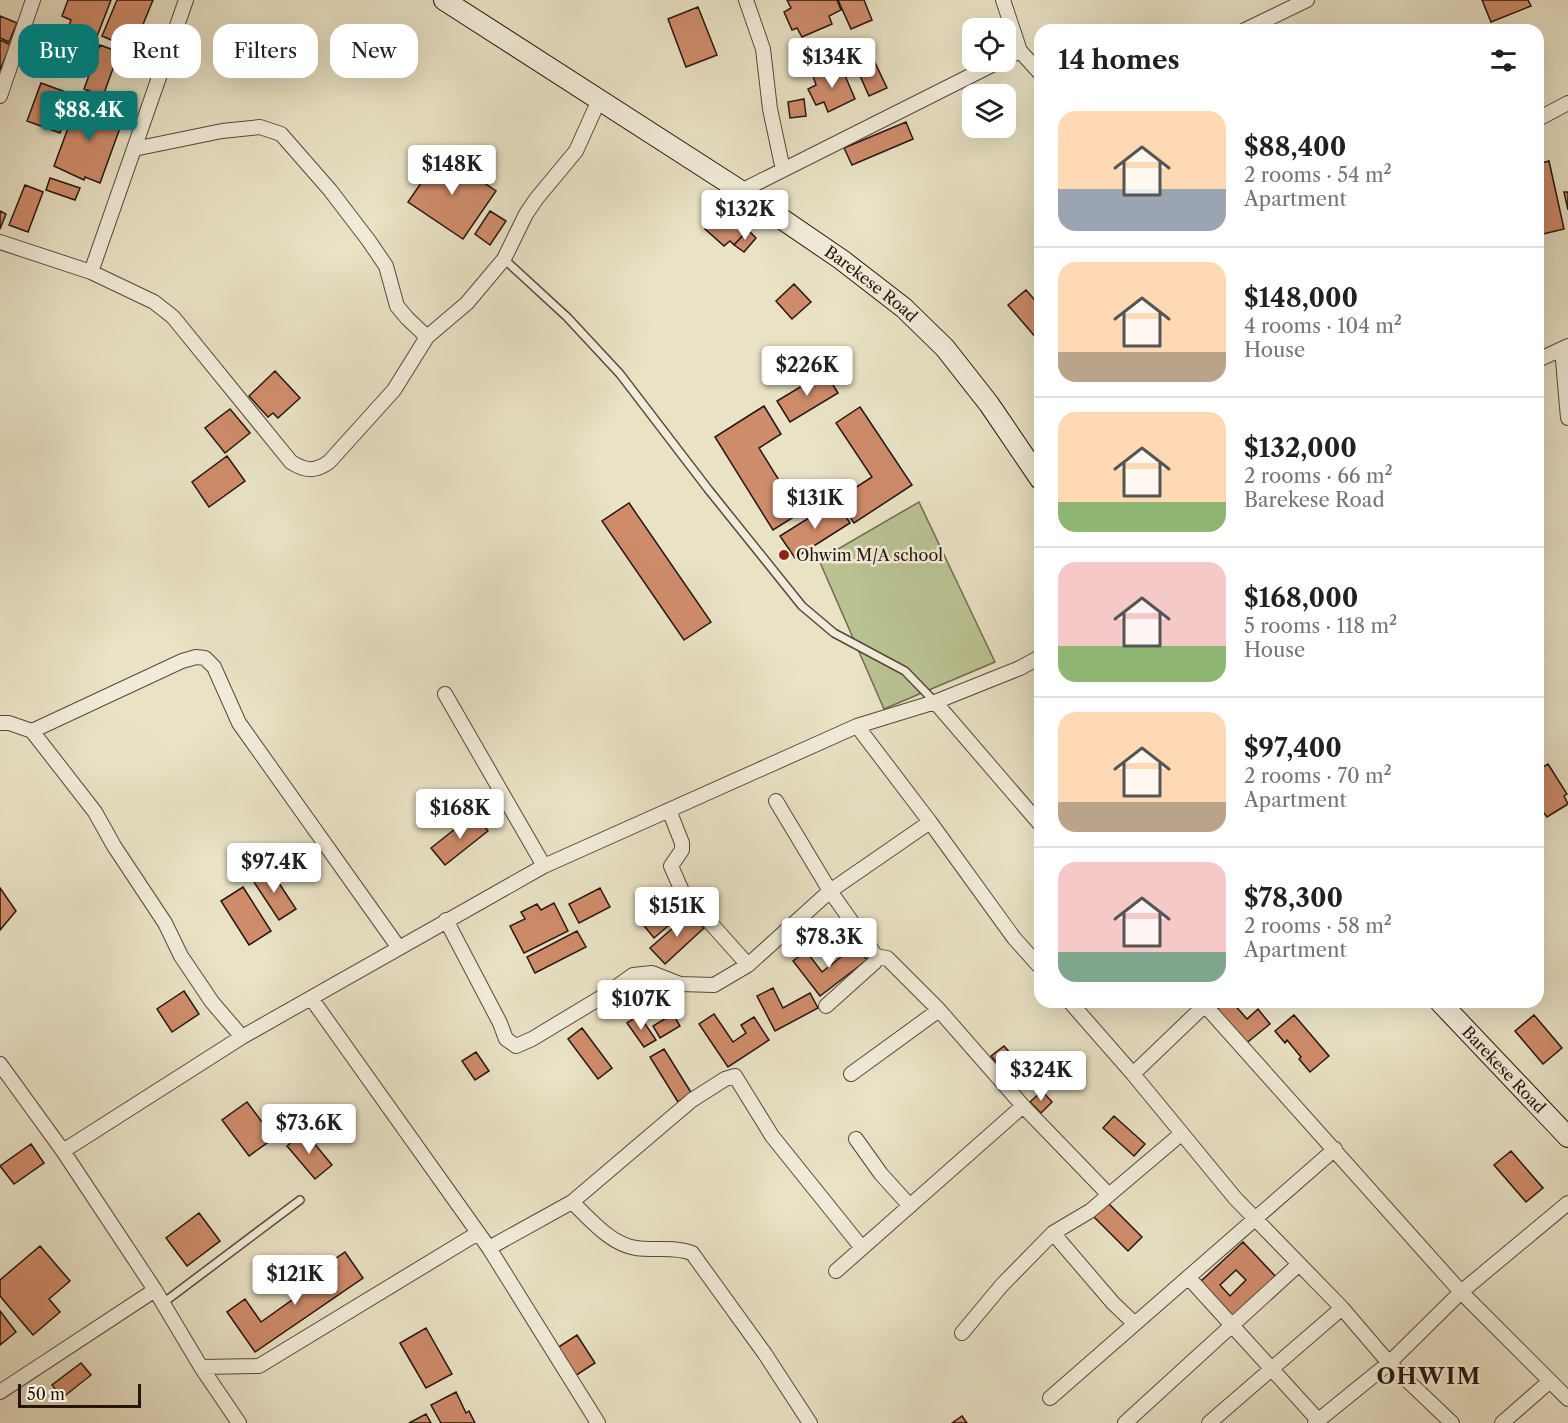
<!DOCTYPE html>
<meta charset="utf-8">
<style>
body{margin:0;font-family:"Libre Caslon Text",serif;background:#f2f2f2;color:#202124;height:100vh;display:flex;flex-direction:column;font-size:22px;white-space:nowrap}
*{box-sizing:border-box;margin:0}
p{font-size:20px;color:#757577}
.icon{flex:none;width:33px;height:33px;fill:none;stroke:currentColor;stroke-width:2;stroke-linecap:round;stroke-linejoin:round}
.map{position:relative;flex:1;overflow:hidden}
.panel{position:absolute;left:1034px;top:24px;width:510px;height:984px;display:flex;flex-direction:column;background:#fff;border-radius:18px;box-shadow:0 6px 24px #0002}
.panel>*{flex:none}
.banner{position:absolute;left:18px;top:24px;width:570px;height:54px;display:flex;gap:12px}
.buttons{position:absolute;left:962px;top:18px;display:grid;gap:12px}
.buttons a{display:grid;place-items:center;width:54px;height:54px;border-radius:12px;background:#fff;box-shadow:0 6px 24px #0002;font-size:30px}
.scale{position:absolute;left:18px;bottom:15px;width:123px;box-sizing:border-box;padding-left:6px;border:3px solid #26150d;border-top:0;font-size:16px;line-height:21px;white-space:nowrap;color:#26150d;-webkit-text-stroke:4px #f1ecd9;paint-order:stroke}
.price{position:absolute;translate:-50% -51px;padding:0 14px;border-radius:6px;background:#fff;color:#222;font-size:20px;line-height:39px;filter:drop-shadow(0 2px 3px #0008)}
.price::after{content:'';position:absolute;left:50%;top:36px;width:18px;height:14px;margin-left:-9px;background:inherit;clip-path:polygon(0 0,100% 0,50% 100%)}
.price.active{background:#0f766e;color:#fff}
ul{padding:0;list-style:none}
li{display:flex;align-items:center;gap:18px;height:150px;padding:0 24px}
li+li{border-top:2px solid #e0e0e0}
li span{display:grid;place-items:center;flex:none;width:168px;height:120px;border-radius:18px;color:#555}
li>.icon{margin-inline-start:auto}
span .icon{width:72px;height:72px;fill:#fffc;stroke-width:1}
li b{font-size:26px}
h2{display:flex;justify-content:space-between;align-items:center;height:72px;padding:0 24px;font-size:26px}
.tag{padding:0 21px;border-radius:18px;background:#fff;box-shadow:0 6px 24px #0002;font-size:21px;line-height:54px}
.tag.active{background:#0f766e;color:#fff}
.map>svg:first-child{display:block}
</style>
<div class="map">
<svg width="1568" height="1423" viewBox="0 0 1568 1423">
<rect width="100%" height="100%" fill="#e9e2c5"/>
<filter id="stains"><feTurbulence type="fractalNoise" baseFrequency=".00333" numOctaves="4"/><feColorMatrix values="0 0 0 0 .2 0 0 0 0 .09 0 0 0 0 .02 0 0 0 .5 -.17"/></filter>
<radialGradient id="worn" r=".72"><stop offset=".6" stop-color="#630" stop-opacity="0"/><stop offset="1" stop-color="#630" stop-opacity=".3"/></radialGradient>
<!-- green -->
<path fill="#bac292" stroke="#706c50" stroke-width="1.5" d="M919,502l76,160 -111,47 -65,-149z"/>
<!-- building -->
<path fill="#cf8c6b" stroke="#26150d" stroke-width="1.5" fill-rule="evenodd" d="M68,0h43l-15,39 -28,-11 3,-8 -9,-4z
M117,0h36l-20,49 -31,-13z
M787,0h50l4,10 -12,6 3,8 -30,13 -5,-9 -5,2 -8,-18 7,-4z
M838,0h26l8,20 -21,9z
M1482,0h46l3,6 -40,16z
M698,7l19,48 -31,12 -18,-48z
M0,16l17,7 -8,19 -9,-4z
M0,40l11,5 -11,25z
M100,45l19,7 -16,44 -19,-7z
M870,52l17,36 -18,8 -16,-36z
M840,64l15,35 -27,13 -4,-10 -8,3 -8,-16 8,-4 -3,-9z
M41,83l33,12 -14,38 -33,-12z
M804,99l2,17 -16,2 -2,-16z
M78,101l46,16 -24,66 -15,-6 -1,3 -30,-14z
M906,122l7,17 -61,26 -8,-17z
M441,154l55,37 -33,48 -55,-37z
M1549,161l15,68 -25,6 -1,-71z
M50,178l30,10 -5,12 -29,-10z
M25,185l18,7 -15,40 -19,-7z
M1564,192h4v18z
M0,211l6,3 -6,15z
M490,211l16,10 -16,24 -15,-11z
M718,216l9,7 6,-7 15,14 -14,15 -4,-4 -6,5 -19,-17z
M748,230l8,8 -12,14 -10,-7z
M794,284l17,18 -19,17 -16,-18z
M1026,290l14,16v33l-2,1 -30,-35z
M275,371l25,27 -22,20 -5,-5 -5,4 -19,-21z
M825,372l13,21 -48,29 -13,-21z
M764,406l17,28 -22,14 26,42 8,-5 15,23 -35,22 -58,-93z
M860,407l52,78 -58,38 -16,-24 34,-22 -36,-54z
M230,409l20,24 -25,20 -20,-25z
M227,456l18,25 -36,26 -17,-25z
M836,501l14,22 -55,35 -15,-22z
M629,503l82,119 -27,18 -82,-119z
M1548,764l19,30 -3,2 4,8 -21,13 -3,-4 -6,4v-47z
M474,814l14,17 -43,34 -14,-17z
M269,868l27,41 -17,11 -27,-41z
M243,887l28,44 -22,14 -28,-44z
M0,888l16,23 -16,19z
M600,888l10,19 -31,16 -10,-19z
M675,893l13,16 -34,29 -13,-16z
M554,903l14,28 -44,22 -14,-27 15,-7 -4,-7 16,-8 4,6z
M690,913l14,15 -39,36 -15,-16z
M577,931l9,16 -51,26 -8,-16z
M856,945l11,15 -47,36 -27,-35 13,-10 16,21z
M773,988l10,20 27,-15 8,15 -43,23 -18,-35z
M184,991l15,23 -27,18 -15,-23z
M1226,1002h6l15,17 11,-10 12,15 -26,21 -29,-34z
M673,1014l7,12 -20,12 -7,-12z
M714,1014l19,28 13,-9 -5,-8 13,-8 15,23 -41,27 -29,-43z
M639,1015l17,25 -12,7 -17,-24z
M1294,1015l35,41 -19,16 -11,-13 2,-2 -14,-17 -2,3 -10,-12z
M1534,1015l28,33 -19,16 -28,-33z
M582,1028l30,40 -14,11 -30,-40z
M1004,1046l28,32 -12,11 -29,-33z
M664,1049l28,45 -14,8 -28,-45z
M476,1052l13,19 -14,9 -13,-19z
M1042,1091l10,11 -11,11 -11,-11z
M247,1102l27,36 -25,18 -27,-36z
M1114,1116l31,28 -11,12 -31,-28z
M304,1131l28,34 -17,14 -28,-33z
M31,1144l13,19 -30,21 -14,-18z
M1511,1151l32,37 -17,14 -32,-37z
M1105,1200l37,37 -14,14 -37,-37z
M199,1213l21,28 -33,25 -21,-28z
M1243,1242l34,36 -43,40 -34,-36zM1236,1270l10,10 -16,16 -10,-11z
M40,1246l30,35 -21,18 11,13 -27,23 -33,-39v-16z
M345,1252l18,26 -108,74 -28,-40 18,-13 16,23 76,-54 -5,-7z
M0,1311l16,21 -16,13z
M426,1328l26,46 -26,14 -26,-45z
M577,1335l18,28 -20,13 -18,-28z
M81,1363l10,12 -29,23 -10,-13z
M456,1392l10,21 3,-2 6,12h-34l-10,-18z
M426,1414l5,9h-22z
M962,1416l5,7h-15z"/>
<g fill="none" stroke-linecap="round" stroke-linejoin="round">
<!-- lane casing -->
<g stroke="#57483b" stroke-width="10">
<path id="lane" d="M504,259l63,58 53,57 88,115 94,117 32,27 71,38 30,31
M163,1303l137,-103"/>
</g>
<!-- street casing -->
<g stroke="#57483b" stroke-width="16">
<path id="street" d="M746,0l17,49 7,60 13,61
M1003,0l17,51
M1245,30l62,-30
M1005,58l15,-7 20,22
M0,96l33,-96
M1538,119l30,-16
M134,149l88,-18 38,-4 21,7 49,56 39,51 17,25 11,40 10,12 20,19 40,-34 37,-44 22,-45 11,-16 39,-47 23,-51
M741,191l257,-129
M0,242l91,30 95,-272
M91,272l63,30 19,15 118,145c14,9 24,10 38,0l65,-72 33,-53
M1562,349l6,69
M1538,360l30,-14
M445,694l99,172
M935,702l105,122
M0,723h9l23,8 63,81 19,34 51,77 16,33 31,46 30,35
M857,726l73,96 84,116 26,29
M32,731l150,-70 14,-4 9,1 9,9 25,56 160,225
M776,801l54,90 46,65 -1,6 -49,44
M669,810l13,33v7l-11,16 11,25 66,74
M446,920l54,103 6,16 10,7 16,-7 73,-44 28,-20 19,-2 28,11 34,1 34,-20 82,-74 100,-69
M876,956l11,2 52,52 84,96 86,89
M311,998l178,250 109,175
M1070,1002l63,72 102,124 107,110 47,55 63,60
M1202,1002l259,290 107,107
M0,1064l63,87
M851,1074l88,-64
M1133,1074l72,-69
M856,1139l25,35 29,32
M572,1202c18,17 38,42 64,46 20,3 38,-2 56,5l73,101 45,69
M1053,1233l60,70 22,21
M489,1248l83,-46 120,-102 33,-21 10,-3 37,60 90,112
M836,1271l187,-165
M1189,1278l129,142
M155,1290l46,77 38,56
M962,1333l40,-48 51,-52 37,-22 91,-77
M201,1367l58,-1 219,-133
M0,1392l155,-102 -92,-139 179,-114 302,-171 313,-140 78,-24 85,-34 20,-11
M1050,1398l285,-249
M1125,1423l173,-158
M1209,1423l133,-115
M1315,1423l74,-60 72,-71 107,-89
M1502,1423l48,-42"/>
</g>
<!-- secondary casing -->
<g stroke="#26150d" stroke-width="22">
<g id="secondary">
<path id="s1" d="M444,0l297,191 101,69 62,48 41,40 44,56 51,75"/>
<path id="s2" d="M1440,1002l128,135"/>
</g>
</g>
<!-- lane -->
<use href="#lane" stroke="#f1ecd9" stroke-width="7"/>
<!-- street -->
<use href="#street" stroke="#f1ecd9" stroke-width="14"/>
<!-- secondary -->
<use href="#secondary" stroke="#f1ecd9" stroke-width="20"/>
</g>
<!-- markers -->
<circle fill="#8f2418" stroke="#f1ecd9" stroke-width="2" cx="784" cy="555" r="6"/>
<g text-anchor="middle" stroke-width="5" stroke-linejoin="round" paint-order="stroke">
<!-- street labels -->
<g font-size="16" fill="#26150d" stroke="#f1ecd9">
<text dy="6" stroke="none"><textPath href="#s1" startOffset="513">Barekese Road</textPath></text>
<text dy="6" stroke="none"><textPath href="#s2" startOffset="93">Barekese Road</textPath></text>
</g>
<!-- poi labels -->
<g font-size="16" fill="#26150d" stroke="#f1ecd9" text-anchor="start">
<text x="796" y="561">Ohwim M/A school</text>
</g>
<!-- district labels -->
<g font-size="22" font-weight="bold" letter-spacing="1.5" fill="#26150d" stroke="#f1ecd9">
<text x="1429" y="1384">OHWIM</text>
</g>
</g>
<rect width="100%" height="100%" filter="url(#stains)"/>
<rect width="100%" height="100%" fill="url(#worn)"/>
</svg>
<div class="buttons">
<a><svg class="icon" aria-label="locate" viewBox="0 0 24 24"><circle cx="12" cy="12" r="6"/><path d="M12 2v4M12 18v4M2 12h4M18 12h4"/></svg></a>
<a><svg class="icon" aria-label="layers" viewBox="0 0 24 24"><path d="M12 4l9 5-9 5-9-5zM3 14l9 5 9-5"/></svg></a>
</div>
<div class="scale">50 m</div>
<b class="price" style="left:832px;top:89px">$134K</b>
<b class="price active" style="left:89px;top:142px">$88.4K</b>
<b class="price" style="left:452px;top:196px">$148K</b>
<b class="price" style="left:745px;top:241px">$132K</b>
<b class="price" style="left:807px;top:397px">$226K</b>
<b class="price" style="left:815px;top:530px">$131K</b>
<b class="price" style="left:460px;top:840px">$168K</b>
<b class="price" style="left:274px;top:894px">$97.4K</b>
<b class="price" style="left:677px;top:938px">$151K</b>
<b class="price" style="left:829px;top:969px">$78.3K</b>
<b class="price" style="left:641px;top:1031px">$107K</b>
<b class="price" style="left:1041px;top:1102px">$324K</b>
<b class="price" style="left:309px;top:1155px">$73.6K</b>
<b class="price" style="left:295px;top:1306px">$121K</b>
<div class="banner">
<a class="tag active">Buy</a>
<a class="tag">Rent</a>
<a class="tag">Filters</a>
<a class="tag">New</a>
</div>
<section class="panel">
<h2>14 homes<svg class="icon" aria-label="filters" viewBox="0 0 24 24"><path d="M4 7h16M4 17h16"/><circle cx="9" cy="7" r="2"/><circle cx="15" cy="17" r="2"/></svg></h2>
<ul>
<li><span style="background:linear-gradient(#ffd9b3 65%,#9aa5b1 0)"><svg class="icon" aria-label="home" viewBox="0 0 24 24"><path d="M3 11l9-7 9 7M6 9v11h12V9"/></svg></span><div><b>$88,400</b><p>2 rooms · 54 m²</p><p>Apartment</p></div></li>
<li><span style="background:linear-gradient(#ffd9b3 75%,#b9a48a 0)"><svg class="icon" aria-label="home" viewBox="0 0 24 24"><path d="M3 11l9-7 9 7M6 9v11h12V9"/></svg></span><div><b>$148,000</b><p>4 rooms · 104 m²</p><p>House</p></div></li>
<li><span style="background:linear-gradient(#ffd9b3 75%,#8fb573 0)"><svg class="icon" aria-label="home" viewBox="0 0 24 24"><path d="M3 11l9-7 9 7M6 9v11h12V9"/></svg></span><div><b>$132,000</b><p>2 rooms · 66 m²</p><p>Barekese Road</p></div></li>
<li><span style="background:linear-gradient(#f6c9c9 70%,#8fb573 0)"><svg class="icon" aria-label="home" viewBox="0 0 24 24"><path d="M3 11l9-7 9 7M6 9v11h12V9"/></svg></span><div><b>$168,000</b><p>5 rooms · 118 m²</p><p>House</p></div></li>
<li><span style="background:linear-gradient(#ffd9b3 75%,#b9a48a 0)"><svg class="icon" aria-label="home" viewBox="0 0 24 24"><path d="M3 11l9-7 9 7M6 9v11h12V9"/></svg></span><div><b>$97,400</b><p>2 rooms · 70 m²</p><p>Apartment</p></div></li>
<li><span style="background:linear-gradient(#f6c9c9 75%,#7fa58c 0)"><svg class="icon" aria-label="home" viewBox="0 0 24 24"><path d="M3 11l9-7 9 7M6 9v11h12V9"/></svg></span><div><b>$78,300</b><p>2 rooms · 58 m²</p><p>Apartment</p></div></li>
</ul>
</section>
</div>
